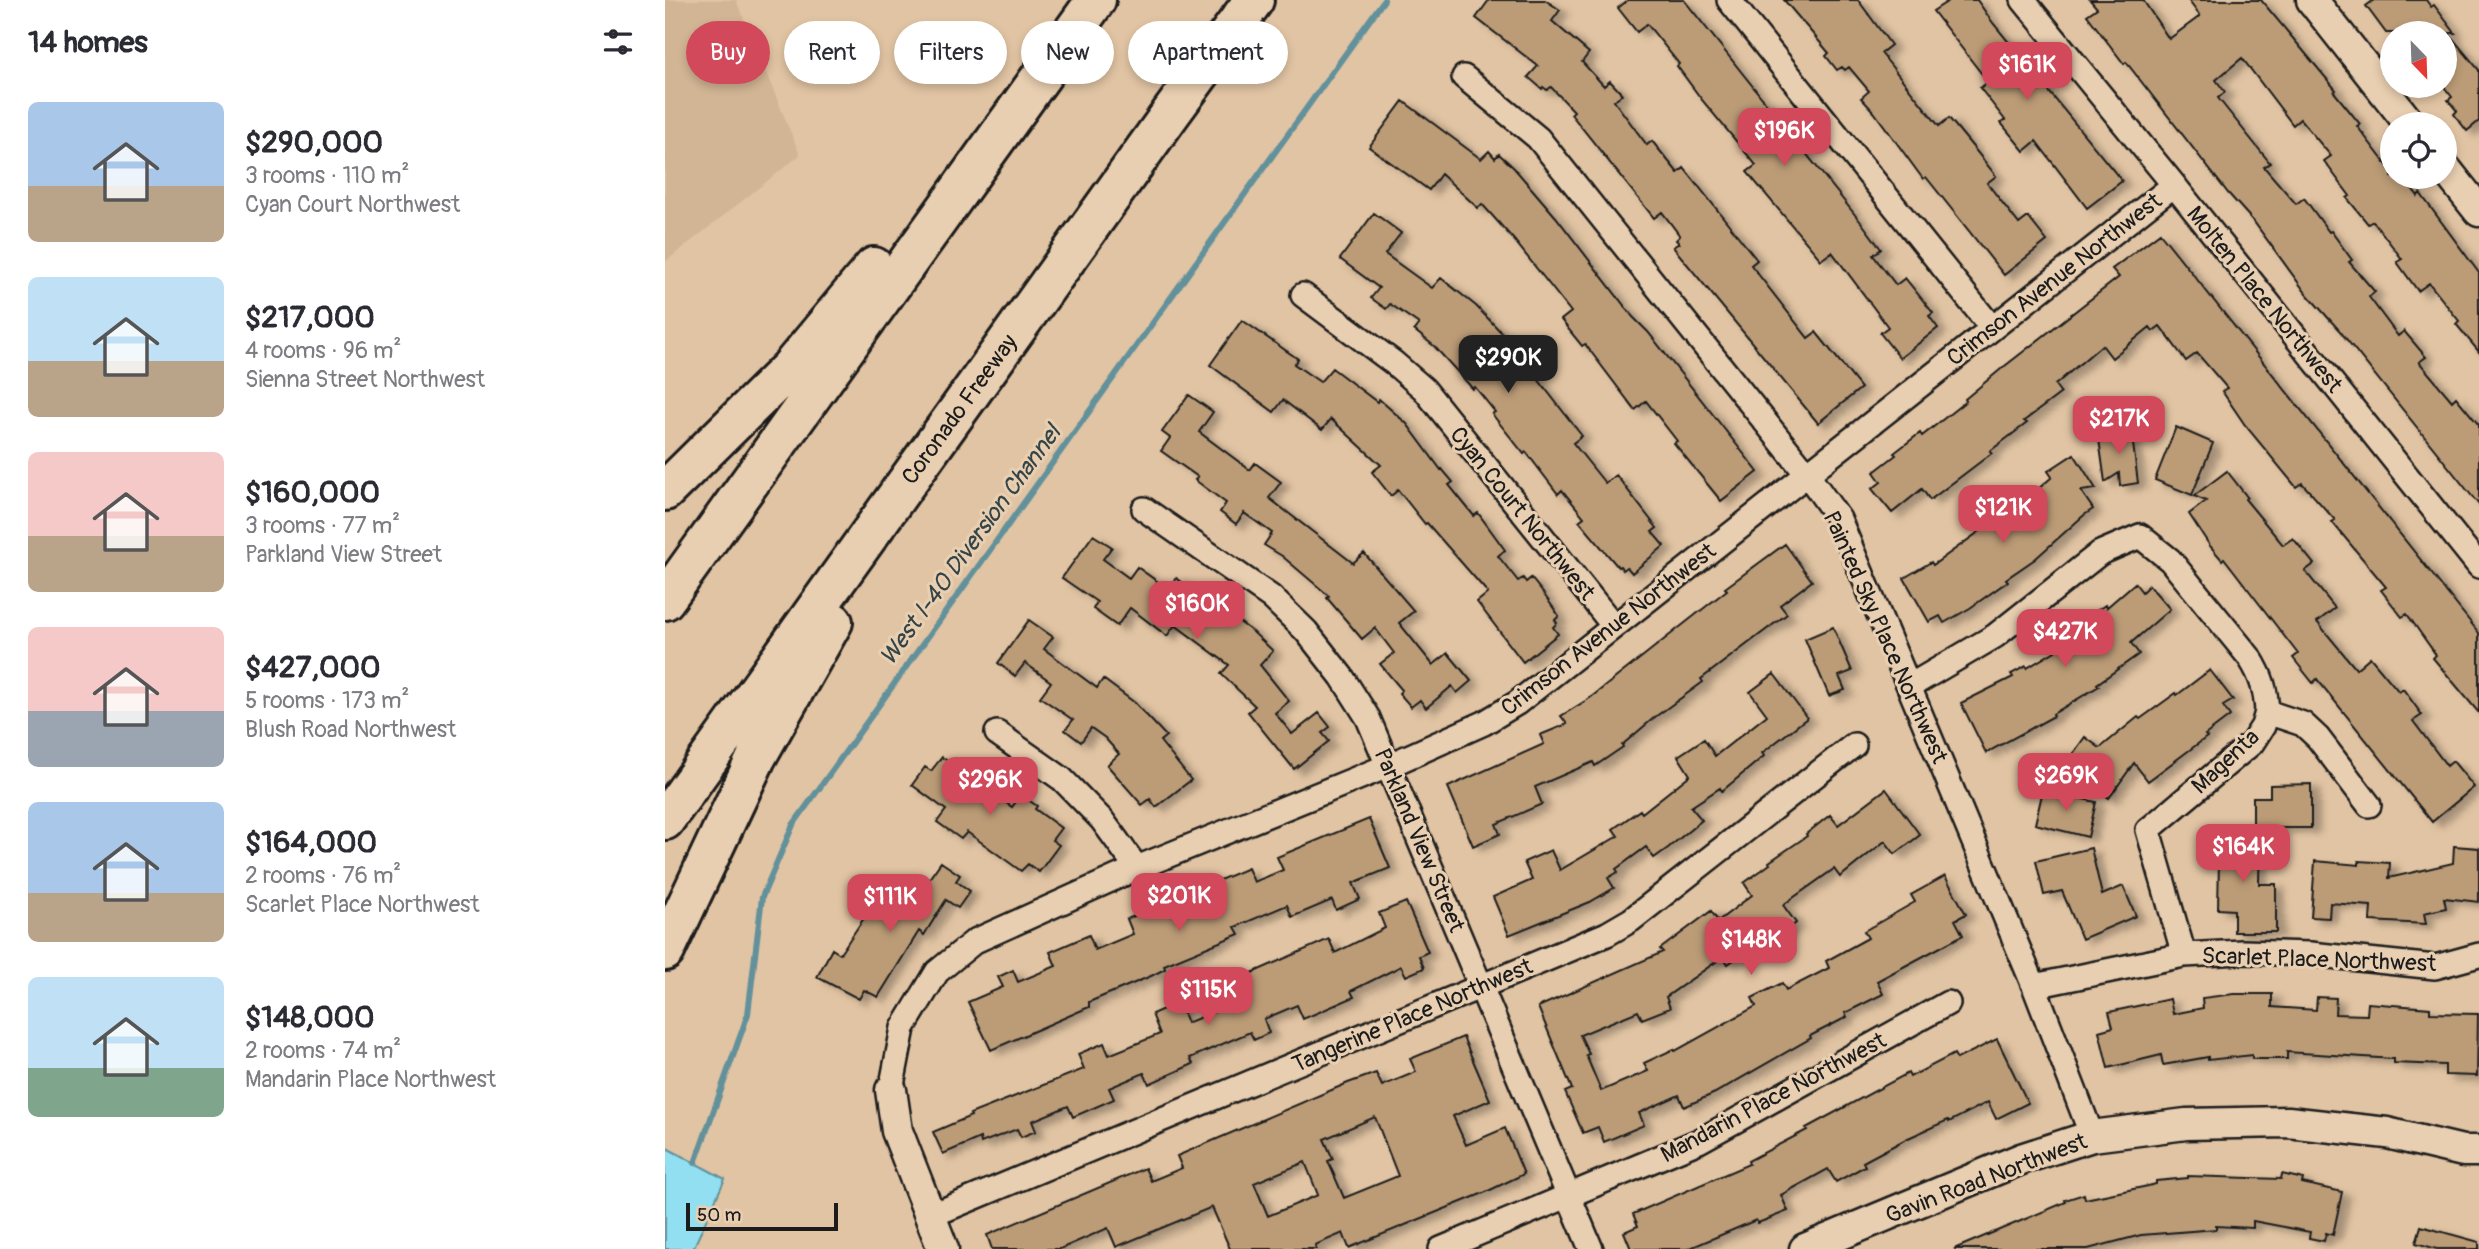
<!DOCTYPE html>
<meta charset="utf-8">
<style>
body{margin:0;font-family:Pangolin,sans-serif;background:#f2f2f3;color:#2b2b33;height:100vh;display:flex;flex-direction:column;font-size:26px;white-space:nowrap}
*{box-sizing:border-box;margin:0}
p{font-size:23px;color:#7c7c81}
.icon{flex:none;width:38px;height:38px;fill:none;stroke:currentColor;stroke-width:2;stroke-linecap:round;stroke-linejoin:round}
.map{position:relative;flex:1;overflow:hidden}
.drawer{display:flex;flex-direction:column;background:#fff;width:665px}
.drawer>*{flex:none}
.top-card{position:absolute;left:21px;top:21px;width:665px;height:63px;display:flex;gap:14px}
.needle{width:46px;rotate:157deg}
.tools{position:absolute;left:1715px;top:21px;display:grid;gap:14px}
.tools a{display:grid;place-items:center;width:77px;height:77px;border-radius:50%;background:#fff;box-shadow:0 4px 10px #0003;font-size:35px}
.scale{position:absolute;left:21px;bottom:18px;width:152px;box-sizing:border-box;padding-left:7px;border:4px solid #1c1c1c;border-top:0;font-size:19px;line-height:24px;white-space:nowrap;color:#1c1c1c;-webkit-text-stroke:5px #e9cfb1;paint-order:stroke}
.price{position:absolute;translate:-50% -60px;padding:0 16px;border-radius:14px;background:#d1495b;color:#fff;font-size:23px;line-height:46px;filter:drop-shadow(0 2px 4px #0008)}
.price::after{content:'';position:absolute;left:50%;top:42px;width:21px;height:16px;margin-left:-10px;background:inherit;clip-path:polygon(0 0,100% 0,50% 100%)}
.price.active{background:#222;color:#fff}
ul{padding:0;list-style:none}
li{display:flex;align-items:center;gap:21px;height:175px;padding:0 28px}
li span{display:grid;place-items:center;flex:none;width:196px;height:140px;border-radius:10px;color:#555}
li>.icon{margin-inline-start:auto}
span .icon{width:84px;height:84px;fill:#fffc;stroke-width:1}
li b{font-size:30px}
h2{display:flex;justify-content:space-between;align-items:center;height:84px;padding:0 28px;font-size:30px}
.chip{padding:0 24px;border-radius:32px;background:#fff;box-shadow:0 4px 10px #0003;font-size:24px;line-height:63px}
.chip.active{background:#d1495b;color:#fff}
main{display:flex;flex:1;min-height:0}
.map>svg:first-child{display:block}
</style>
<main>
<section class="drawer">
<h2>14 homes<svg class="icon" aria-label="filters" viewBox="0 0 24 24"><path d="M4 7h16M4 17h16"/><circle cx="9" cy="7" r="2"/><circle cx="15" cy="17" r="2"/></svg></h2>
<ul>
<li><span style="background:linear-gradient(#a9c7e8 60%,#b9a48a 0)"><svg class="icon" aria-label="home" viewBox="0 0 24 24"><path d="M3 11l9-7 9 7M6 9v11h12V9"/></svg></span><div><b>$290,000</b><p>3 rooms · 110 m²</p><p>Cyan Court Northwest</p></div></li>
<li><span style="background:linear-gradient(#bfe0f5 60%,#b9a48a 0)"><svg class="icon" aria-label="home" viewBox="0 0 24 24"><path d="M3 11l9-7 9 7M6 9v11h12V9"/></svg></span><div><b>$217,000</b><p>4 rooms · 96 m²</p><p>Sienna Street Northwest</p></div></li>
<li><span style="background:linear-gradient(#f6c9c9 60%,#b9a48a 0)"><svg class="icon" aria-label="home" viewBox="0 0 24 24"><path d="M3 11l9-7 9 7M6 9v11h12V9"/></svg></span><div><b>$160,000</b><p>3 rooms · 77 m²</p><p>Parkland View Street</p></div></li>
<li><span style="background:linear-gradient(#f6c9c9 60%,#9aa5b1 0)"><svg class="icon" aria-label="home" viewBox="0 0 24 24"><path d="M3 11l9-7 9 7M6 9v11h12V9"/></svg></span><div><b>$427,000</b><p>5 rooms · 173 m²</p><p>Blush Road Northwest</p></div></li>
<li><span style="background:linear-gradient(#a9c7e8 65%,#b9a48a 0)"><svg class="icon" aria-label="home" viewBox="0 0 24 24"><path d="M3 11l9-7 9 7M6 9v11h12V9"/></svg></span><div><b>$164,000</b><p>2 rooms · 76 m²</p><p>Scarlet Place Northwest</p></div></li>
<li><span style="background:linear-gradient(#bfe0f5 65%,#7fa58c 0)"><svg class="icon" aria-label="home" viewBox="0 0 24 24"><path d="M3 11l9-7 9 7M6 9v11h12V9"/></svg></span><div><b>$148,000</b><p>2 rooms · 74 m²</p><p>Mandarin Place Northwest</p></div></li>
</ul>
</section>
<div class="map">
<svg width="1814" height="1249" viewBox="0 0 1814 1249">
<defs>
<filter id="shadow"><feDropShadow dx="8" dy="4.5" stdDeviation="3.5" flood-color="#0004"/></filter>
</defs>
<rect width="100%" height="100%" fill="#e1c4a3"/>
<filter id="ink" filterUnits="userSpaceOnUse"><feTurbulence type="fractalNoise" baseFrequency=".0143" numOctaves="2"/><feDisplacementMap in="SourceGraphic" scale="14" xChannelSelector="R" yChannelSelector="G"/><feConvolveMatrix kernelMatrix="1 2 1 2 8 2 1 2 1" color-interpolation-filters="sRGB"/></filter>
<g filter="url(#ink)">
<!-- built -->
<path fill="#d2b594" d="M0,0h71l64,155 -135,107z"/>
<!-- water -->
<path fill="#91dff0" stroke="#62919b" stroke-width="2" d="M0,1147l60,32 -32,70h-28z"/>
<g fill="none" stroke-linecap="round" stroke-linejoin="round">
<!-- stream -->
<path stroke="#62919b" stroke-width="6" d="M30,1163l53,-149 14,-117 31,-72 591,-825"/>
</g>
<!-- building -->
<path fill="#bc9c77" stroke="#1c1c1c" stroke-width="2" fill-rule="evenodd" filter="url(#shadow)" d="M824,0h56l15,10 -8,11 37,32 -7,9 22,24 6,-5 12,13 -8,7 33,44 5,-4 26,32 6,-5 73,92 -6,5 57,73 8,-6 45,56 -43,35 -145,-176 6,-4 -3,-3 4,-4 -18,-24 -8,6 -83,-104 3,-3 -23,-24 -4,3 -4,-3 -1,2 -14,-12 10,-11 -62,-48z
M963,0h56l94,118 -5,4 22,28 5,-4 64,80 17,23 -8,6 23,30 9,-7 28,35 -4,3 9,12 -38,30 -20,-25 8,-6 -56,-75 -11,8 -74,-88 9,-7 -54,-65 -25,-34 2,-2 -32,-40 -10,8 -19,-24z
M1119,0h74l33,45 -10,8 58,73 10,-8 28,34 19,24 -9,7 32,41 9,-7 19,24 -43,34 -78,-98 -3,2 -49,-67 -13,-14 8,-7 -20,-24 -4,3 -3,-3 -5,3 -11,-14 3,-3z
M1285,0h27l16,23 129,158 -35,27 -51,-67 -12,10 -23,-28 4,-3 -25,-32 8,-6 -55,-71z
M1425,0h53l26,39 31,-23 -12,-16h73l75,90 -2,2 26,32 -3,2 35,46v5h11l15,19 2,-3 59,80v79l-23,-28 3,-3 -30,-38 -11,8 -21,-29 5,-3 -29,-38 -5,3 -21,-26 3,-2 -26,-35 7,-5 -31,-37 -7,6 -51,-67 -26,22 9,12 -7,6 52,65 -6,4 32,37 8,-6 25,34 2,-1 21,29 -3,2 26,30 -6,5 29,39 6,-5 22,26 -7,5 33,39 4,-4 23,28v80l-140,-175 -33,-37 -52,-71 -26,-29 -102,-131 -2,2 -37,-49 10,-7z
M1709,0h52l5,7 3,-2 21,28h-7l31,37v51l-12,10 -13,-17 3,-3 -9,-11 4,-3 -7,-9v-55h-59l-20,-27z
M738,101l78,58 8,-8 6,7 4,-4 15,14 42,49 77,100 15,15 110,140 -37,29 -47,-58 3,-2 -31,-40 -11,9 -50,-66 -3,2 -21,-26 10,-8 -57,-72 -32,-36 -4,4 -37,-34 -12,16 -60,-43z
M709,213l27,20 -16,21 47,34 9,-10 35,28 27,28 79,102 -9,7 32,40 11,-8 41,53 -5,4 12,14 -32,27 -5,-6 -4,3 -3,-4 -2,1 -39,-46 5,-4 -22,-27 -4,4 -32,-42 -2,2 -32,-40 3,-2 -20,-25 -2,2 -39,-43 -20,-16 5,-6 -29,-20 -4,5 -15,-11 8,-10 -39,-29z
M1495,233l319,400v80l-46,-55 3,-3 -29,-41 -5,3 -21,-27 5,-3 -54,-65 3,-2 -33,-37 -6,4 -51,-62 -23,-34 5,-3 -30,-35 -11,8 -26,-35 -7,5 -3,-4 -38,31 -10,-13 -47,40 6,8 -37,28 3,2 -37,28 2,2 -62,47 -8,-11 -30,24 -20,-24 9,-7 -7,-10 22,-17 -2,-2 26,-20 2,3 44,-35 -1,-2 36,-30 118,-92 -7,-8z
M577,320l56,39 -4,5 26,18 12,-14 45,34 2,-3 28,25 34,46 1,-1 11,13 -4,3 25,31 4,-3 27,37 -7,6 20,25 5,-3 3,4 5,-4 12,15 16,23 -4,4 2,3 -4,4 5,7 -35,28 -46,-60 11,-9 -61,-70 -2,1 -27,-34 -7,6 -19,-24 9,-7 -50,-46 -9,11 -39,-30 -9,12 -64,-47z
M524,395l24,17 -14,20 51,38 5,-7 26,19 -12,16 84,65 11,-10 50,58 -15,12 34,42 15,-12 23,28 -14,12 -5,-7 -26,22 -6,-8 -9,7 -12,-14 3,-3 -22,-26 14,-11 -19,-25 -13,11 -35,-41 2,-2 -47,-40 -18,-11 8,-12 -28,-20 -8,11 -16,-12 6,-9 -31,-23 3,-3 -37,-26 9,-13 -8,-6z
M1511,427l37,16 -21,52 -37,-15z
M1466,428l7,55 -18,3 -1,-13 -14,9 -7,-50z
M1409,454l22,35 -15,2 12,18 -10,7 -48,43 -29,20 2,2 -38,27 -26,15 -4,-7 -11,6 -25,-44 27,-16 2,3 47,-34 -3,-4 28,-21 5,7 42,-36 -4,-6z
M1562,471l20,26 -2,2 38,46 10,-7 21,26 -9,7 30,37 -18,14 39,47 14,-12 29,35 4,-3 19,26 -9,6 34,45 6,-5 21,26 -42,35 -115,-143 -4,4 -20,-25 5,-4 -74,-96 -2,2 -12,-14 -21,-32 17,-13 -12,-5z
M428,535l19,12 -9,12 26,19 8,-11 31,22 8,-11 17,12 -10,13 27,19 10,-14 33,24 20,19 -13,14 29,36 -14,12 17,21 27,-21 11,14 -8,6 7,8 -35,28 -46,-57 7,-6 -34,-32 8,-9 -54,-40 -8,11 -37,-28 -13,18 -24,-17 4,-7 -35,-24z
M1120,544l27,37 -32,24 7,9 -86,65 2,3 -48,35 -33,28 1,2 -28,19 -2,-4 -58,25 7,17 -46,20 4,10 -27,12 -25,-59 96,-43 -4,-9 27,-11 -6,-8 29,-18 137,-108 -2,-2z
M1470,583l7,9 7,-7 21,24 -39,34 8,11 -42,30 2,2 -46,28 1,2 -68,37 -25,-50 52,-26 -2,-3 15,-8 1,2 28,-17 -5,-7 27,-17 -1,-2 29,-20 1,3z
M364,620l24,17 -9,12 53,39 6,-9 32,24 31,33 -6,5 31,39 -35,27 -6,-8 -8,6 -35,-40 12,-11 -14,-16 -14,-10 -10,14 -16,-12 8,-10 -33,-23 11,-15 -26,-19 -10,13 -17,-13z
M1168,627l19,44 -13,5 6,14 -16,6 -24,-57z
M1545,670l23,30 -10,6 7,10 -25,19 2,2 -59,44 -14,-18 -25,35 -45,-32 21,-29 15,11 38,-31 2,2 36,-26 1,2z
M1109,674l33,44 -45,35 2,3 -42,35 -2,-3 -29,19 11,13 -34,28 -14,10 -8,-11 -30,22 2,3 -10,6 6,10 -24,14 -81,33 -16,-38 39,-17 -8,-18 27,-12 9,20 58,-34 -5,-7 27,-19 2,3 48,-38 -12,-19 26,-17 11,17 52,-41 -17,-23z
M277,757l70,50 9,-12 16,11 -2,3 26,19 -9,12 7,5 -20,27 -11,-8 -7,7 -54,-39 -6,7 -24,-17 9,-12 -34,-25 13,-18 6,4z
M1646,784v44h-58v-31h17v-12z
M1221,789l34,46 -25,19 -10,-13 -45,36 -6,-8 -51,36 13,18 -24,19 -5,-6 -39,28 -5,-7 -57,40 4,11 -28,11 -4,-8 -58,24 9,19 -3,1 15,36 47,-20 -4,-8 30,-14 1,2 81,-45 -4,-8 30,-15 4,7 43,-22 -3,-7 42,-23 -4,-7 51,-29 -4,-7 34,-19 21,38 -11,6 8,15 -86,46 6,13 -38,19 2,4 -37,19 1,2 -96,55 -31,14 -5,-12 -40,18 5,12 -40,17 -6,-15 -15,6 -18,-41 7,-3 -34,-82 125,-55 -3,-3 51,-38 7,10 34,-26 -8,-12 26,-19 -1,-2 38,-26 -1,-2 24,-19 8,10z
M1378,790l53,12 -8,35 -53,-13z
M704,819l21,49 -37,15 7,16 -24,11 -4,-10 -40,17 -5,-12 -52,22 4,7 -75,31 1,4 -14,7 -62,26v5l-98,43 -23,-48 35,-15 -5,-10 15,-7 5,12 38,-16 -6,-14 39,-17 6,15 38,-16 -6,-15 121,-51 6,14 29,-12 -6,-13z
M1540,838l55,1 -1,45h17v48h-42v-22l-16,-1 1,-49h-15z
M1789,846l25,2v54l-35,-4 2,10 -22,5 2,11 -56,-3 1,-15 -41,-3 -1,15 -18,-1 4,-56 44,4v-4l31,2 -1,15 64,-15z
M1426,848l11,47 21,-9 13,30 -54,23 -20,-48 -18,4 -8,-34z
M276,862l19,13 -4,6 14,10 -12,17 -12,-8 -22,35 -5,-4 -41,66 -14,-7 -5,9 -42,-22 15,-28 8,5 34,-51 -3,-3 13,-19 30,19z
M741,902l22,50 -9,4 5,12 -18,8 -5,-10 -50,25 3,6 -51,22 -6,-14 -33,14 5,14 -15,7 -4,-8 -60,26 3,6 -44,20 -5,-11 -35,15 5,11 -41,18 -5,-11 -36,15 4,10 -15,6 -4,-8 -36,14 -1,-5 -37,16 -10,-22 38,-16 -1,-2 114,-45 -6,-15 26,-11 5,12 51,-21 -8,-20 27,-12 8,21 50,-21 -8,-19 100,-44 6,14 50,-25 -6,-15z
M1569,994h38v13l44,3 1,-13 19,1 -1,16 32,1 1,-12 62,5v5l48,1 -1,62 -32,-1v-10l-51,-2v-4l-107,-7v7h-35v-4l-44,5v-3l-45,8 -2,-10 -53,13 -9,-37 14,-4 -4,-15 61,-13 3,15 30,-6 -1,-10z
M798,1037l27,63 -37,16 13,29 39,-17 19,46 -38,18 -137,56 -6,-15 -28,12 1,4h-86l-18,-42 -96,40 -8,-19 -48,21h-68l-5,-14 158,-67 6,13 31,-13 -5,-12 171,-73 28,-10 6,13 34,-14 -6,-13zM710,1117l23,59 -54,22 -16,-37 5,-2 -9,-20zM640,1162l13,33 -50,21 -14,-33z
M1332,1039l31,64 -32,16 -8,-17 -39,20 -1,-2 -42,19 -43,23 2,4 -29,16 -8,-13 -47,26 7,16 -30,12 -2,-3 -68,29h-57l-7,-17 14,-6 -5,-12 116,-50 -1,-3 59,-31 -1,-2 102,-55 2,4 44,-23 3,5z
M1617,1174l21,5 -1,4 40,9 -9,43 -7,-2 -2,8 -15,-3 1,-6 -57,-11v7l-37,-2v3l-75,6 -53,14h-134l112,-47 -1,-2 19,-6 1,5 63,-13 8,-2v-3l32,-3v-2l93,3z
M1756,1226l58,16v7h-42l-21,-6z"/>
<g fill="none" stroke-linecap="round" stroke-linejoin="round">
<!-- minor casing -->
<g stroke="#1c1c1c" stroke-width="28">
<path id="minor" d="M1064,0l263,328
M1358,0l151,185 305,381
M799,77l74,61 269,336 32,45 195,467 58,150
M638,295l91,68 30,26 189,236
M479,509l127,88 35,34 36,46 26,41 223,531
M1245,686l85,-50 105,-83 40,-17 30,24 80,98c12,19 16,33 17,54l36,12 15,14 51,67
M332,733l65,46 40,41 35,48
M1519,955l-36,-125 104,-87 11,-17 4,-14
M1369,986l150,-31 58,-3 68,2 125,13 44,-12
M226,1090l12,-62 34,-56 38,-31 162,-73 253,-103 94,-42 33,-20 657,-518
M265,1216l677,-282 24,-14 223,-175
M776,1249l258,-108 249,-138"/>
</g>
<!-- tertiary casing -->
<g stroke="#1c1c1c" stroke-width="35">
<path id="tertiary" d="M1647,0l98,124
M1780,168l34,43
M226,1090l6,41 46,118
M1140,1249l216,-90 71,-23 94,-12 102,-2 99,11 76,18h16"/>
</g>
<!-- motorway casing -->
<g stroke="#1c1c1c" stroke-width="44">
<path id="motorway" d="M0,491l125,-123 84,-101
M0,600l431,-600
M0,820l506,-707 83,-113
M0,951l91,-193 77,-136"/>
</g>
<!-- minor -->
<use href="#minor" stroke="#e9cfb1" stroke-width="23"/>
<!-- tertiary -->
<use href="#tertiary" stroke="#e9cfb1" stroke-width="30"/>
<!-- motorway -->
<use href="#motorway" stroke="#e9cfb1" stroke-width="38"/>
</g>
</g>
<g text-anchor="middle" stroke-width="6" stroke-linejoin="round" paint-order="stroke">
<!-- street labels -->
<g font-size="23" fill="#1c1c1c" stroke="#e9cfb1">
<text transform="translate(1389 279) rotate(-38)" y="8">Crimson Avenue Northwest</text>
<text transform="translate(1600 299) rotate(51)" y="8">Molten Place Northwest</text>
<text transform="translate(294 409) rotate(-54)" y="8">Coronado Freeway</text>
<text transform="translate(858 513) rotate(51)" y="8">Cyan Court Northwest</text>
<text transform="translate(943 629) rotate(-38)" y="8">Crimson Avenue Northwest</text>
<text transform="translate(1221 637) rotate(66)" y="8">Painted Sky Place Northwest</text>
<text transform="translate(1560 761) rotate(-43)" y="8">Magenta</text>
<text transform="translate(755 840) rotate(67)" y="8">Parkland View Street</text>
<text transform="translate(1654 959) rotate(2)" y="8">Scarlet Place Northwest</text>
<text transform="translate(747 1015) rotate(-23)" y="8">Tangerine Place Northwest</text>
<text transform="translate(1108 1097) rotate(-28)" y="8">Mandarin Place Northwest</text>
<text transform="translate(1321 1178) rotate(-21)" y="8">Gavin Road Northwest</text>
</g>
<!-- water labels -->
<g font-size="24" font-style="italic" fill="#334346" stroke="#e9cfb1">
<text transform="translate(305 545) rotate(-54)" y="8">West I-40 Diversion Channel</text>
</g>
</g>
</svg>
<div class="tools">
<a><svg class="needle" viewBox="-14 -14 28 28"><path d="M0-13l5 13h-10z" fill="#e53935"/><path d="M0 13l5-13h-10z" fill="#7c7c81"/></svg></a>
<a><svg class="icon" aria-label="locate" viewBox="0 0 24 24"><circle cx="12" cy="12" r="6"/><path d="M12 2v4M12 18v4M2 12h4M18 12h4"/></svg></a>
</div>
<div class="scale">50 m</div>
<b class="price" style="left:1362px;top:102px">$161K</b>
<b class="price" style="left:1119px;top:168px">$196K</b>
<b class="price active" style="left:843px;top:395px">$290K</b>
<b class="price" style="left:1454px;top:456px">$217K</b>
<b class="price" style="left:1338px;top:545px">$121K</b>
<b class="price" style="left:532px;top:641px">$160K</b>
<b class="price" style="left:1400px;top:669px">$427K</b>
<b class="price" style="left:1401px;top:813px">$269K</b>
<b class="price" style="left:325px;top:817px">$296K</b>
<b class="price" style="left:1578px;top:884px">$164K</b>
<b class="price" style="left:514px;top:933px">$201K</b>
<b class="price" style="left:225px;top:934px">$111K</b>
<b class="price" style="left:1086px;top:977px">$148K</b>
<b class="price" style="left:543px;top:1027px">$115K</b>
<div class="top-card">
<a class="chip active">Buy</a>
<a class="chip">Rent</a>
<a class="chip">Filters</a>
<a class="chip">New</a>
<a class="chip">Apartment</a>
</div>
</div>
</main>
